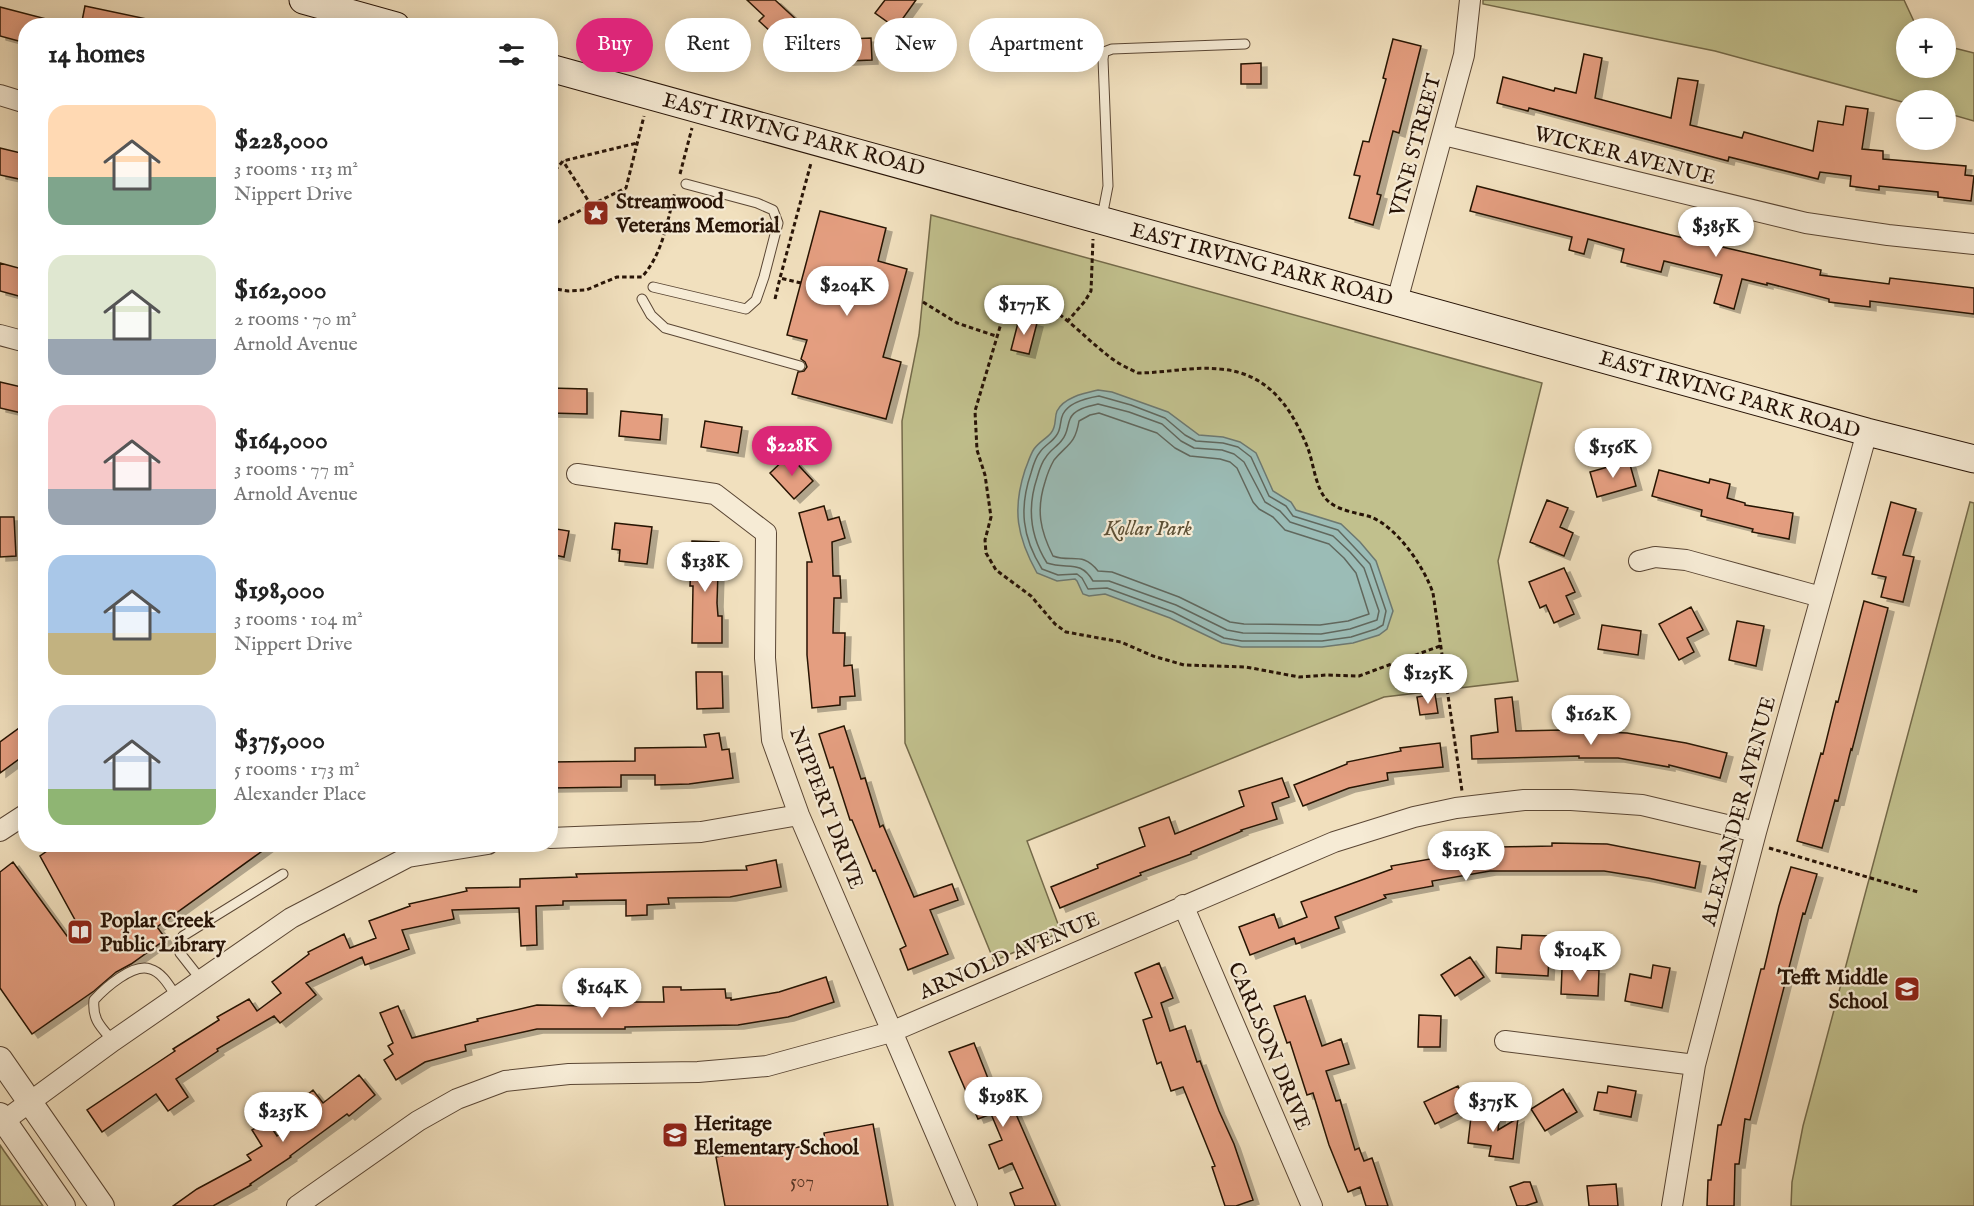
<!DOCTYPE html>
<meta charset="utf-8">
<style>
body{margin:0;font-family:"IM FELL English",serif;background:#f6f6f6;color:#222;height:100vh;display:flex;flex-direction:column;font-size:22px;white-space:nowrap}
*{box-sizing:border-box;margin:0}
p{font-size:20px;color:#767676}
.icon{flex:none;width:33px;height:33px;fill:none;stroke:currentColor;stroke-width:2;stroke-linecap:round;stroke-linejoin:round}
.map{position:relative;flex:1;overflow:hidden}
.drawer{position:absolute;left:18px;top:18px;width:540px;height:834px;display:flex;flex-direction:column;background:#fff;border-radius:24px;box-shadow:0 3px 15px #0003}
.drawer>*{flex:none}
.guide{position:absolute;left:576px;top:18px;width:570px;height:54px;display:flex;gap:12px}
.buttons{position:absolute;left:1896px;top:18px;display:grid;gap:12px}
.buttons a{display:grid;place-items:center;width:60px;height:60px;border-radius:50%;background:#fff;box-shadow:0 3px 15px #0003;font-size:30px}
.price{position:absolute;translate:-50% -51px;padding:0 14px;border-radius:21px;background:#fff;color:#222;font-size:20px;line-height:39px;filter:drop-shadow(0 2px 3px #0008)}
.price::after{content:'';position:absolute;left:50%;top:36px;width:18px;height:14px;margin-left:-9px;background:inherit;clip-path:polygon(0 0,100% 0,50% 100%)}
.price.selected{background:#db2777;color:#fff}
ul{padding:0;list-style:none}
li{display:flex;align-items:center;gap:18px;height:150px;padding:0 30px}
li span{display:grid;place-items:center;flex:none;width:168px;height:120px;border-radius:18px;color:#555}
li>.icon{margin-inline-start:auto}
span .icon{width:72px;height:72px;fill:#fffc;stroke-width:1}
li b{font-size:26px}
h2{display:flex;justify-content:space-between;align-items:center;height:72px;padding:0 30px;font-size:26px}
.chip{padding:0 21px;border-radius:27px;background:#fff;box-shadow:0 3px 15px #0003;font-size:21px;line-height:54px}
.chip.selected{background:#db2777;color:#fff}
.map>svg:first-child{display:block}
</style>
<div class="map">
<svg width="1974" height="1206" viewBox="0 0 1974 1206">
<defs>
<filter id="shadow"><feDropShadow dx="6" dy="4" stdDeviation="0" flood-color="#0004"/></filter>
</defs>
<rect width="100%" height="100%" fill="#f1e0be"/>
<filter id="stains"><feTurbulence type="fractalNoise" baseFrequency=".00333" numOctaves="4"/><feColorMatrix values="0 0 0 0 .2 0 0 0 0 .09 0 0 0 0 .02 0 0 0 .5 -.17"/></filter>
<radialGradient id="worn" r=".72"><stop offset=".6" stop-color="#630" stop-opacity="0"/><stop offset="1" stop-color="#630" stop-opacity=".3"/></radialGradient>
<!-- green -->
<path fill="#c1c08d" stroke="#746a4a" stroke-width="1.5" d="M1483,0h421l13,28h-11v40h40v-22l28,7v68l-28,-8v-13h-40v3l-191,-52 -232,-47z
M931,215l611,168 -44,178 20,120 -134,16 -357,144 34,91 -67,29 -89,-218 -3,-322 17,-86z
M1970,502l4,1v703h-183l1,-24 11,-56z
M0,1145l4,6 39,55h-43z"/>
<!-- water -->
<path fill="#9bbcb6" stroke="#6d7870" stroke-width="1.5" d="M1098,390l14,2 56,20 31,23 24,2 17,5 16,11 17,38 18,11 5,8 45,14 19,18 16,19 17,50 -6,18 -8,6 -26,8 -31,4h-80l-20,-4 -52,-25 -65,-24 -16,2 -6,-2 -6,-13 -2,-2 -18,2 -20,-8c-20,-36 -25,-63 -12,-103 3,-7 5,-15 9,-21 5,-7 12,-10 17,-16 6,-7 3,-15 6,-22 7,-14 28,-18 41,-21z"/>
<g fill="none" stroke-linecap="round" stroke-linejoin="round">
<!-- shore -->
<path stroke="#61685e" stroke-width="1.5" d="M1099,396l32,9 34,13 20,17 11,6 27,2 15,4 13,10 18,39 17,10 7,10 45,14 32,34 16,47 -3,14 -7,4 -25,8 -29,4h-80l-18,-3 -51,-26 -66,-24 -19,1 -6,-11 -5,-4 -19,1 -16,-6c-20,-32 -23,-61 -11,-96 2,-7 4,-15 9,-21 5,-7 12,-10 16,-16 6,-7 3,-14 7,-22 6,-12 24,-16 36,-18z
M1098,404l31,8 33,12 19,17 13,7 28,2 12,4 10,8 21,40 15,9 10,11 43,14 17,16 14,16 15,43 -2,9 -27,9 -29,5 -78,-1 -16,-3 -51,-25 -67,-24h-16c-13,-22 -25,-11 -46,-18 -17,-27 -20,-55 -10,-85 2,-7 4,-15 9,-21 4,-7 12,-11 16,-17 6,-7 5,-14 8,-21 4,-10 19,-13 28,-15z
M1099,413l58,20 18,15 15,8 30,3 10,3 7,6 16,34 6,7 14,8 12,13 44,14 15,14 12,15 13,41 -21,7 -28,4 -76,-1 -14,-2 -51,-25 -67,-25 -14,-1c-16,-20 -26,-8 -45,-15 -13,-26 -17,-46 -8,-74 2,-7 5,-15 9,-22 13,-16 21,-15 25,-39l11,-6z"/>
</g>
<!-- building -->
<path fill="#e49e80" stroke="#271306" stroke-width="1.5" filter="url(#shadow)" d="M747,0h28l25,23 -18,19 -23,-21 5,-5z
M885,0h31l-20,28 -21,-15z
M85,6l62,13 -1,7h-65z
M0,7l54,14 -1,5h-27v17l-26,-7z
M871,38l1,22 -47,2 -1,-22z
M1393,39l28,7 -22,87 -6,-2 -16,63 4,1 -8,30 -24,-7 11,-42 -6,-1 9,-34 6,1 17,-63 -3,-1z
M1584,54l18,4 -7,40 76,20 7,-40 20,3 -8,44 52,13 2,-6 69,19 5,-30 25,4 3,-19 22,3 -6,40 21,2v8l83,7 -1,9 9,1 -3,25 -33,-4v-5l-59,-6v4l-29,-4 1,-10 -31,-4 -2,7 -89,-22 -1,4 -199,-53 -1,3 -31,-8 6,-26 51,14 1,-3 21,5z
M1261,63v21h-20v-20z
M0,148l25,6 -6,25 -19,-4z
M1477,186l194,49 150,35 -1,5 69,9 1,-6 84,10v26l-104,-13v6l-41,-5v-3l-62,-16v2l-25,-6 -8,30 -20,-6 8,-28 -58,-14 -3,11 -40,-10 3,-13 -36,-10 -4,15 -15,-4 3,-13 -102,-26z
M820,211l66,17 -8,33 29,8 -24,88 18,5 -15,57 -94,-25 6,-22 6,-1 3,-4 -2,-5 -4,-3 6,-19 -20,-5z
M0,263l26,7v28l-26,-7z
M1019,319l18,4 -8,31 -18,-4z
M0,382l26,6v26l-26,-6z
M550,388l37,1v25l-37,-1z
M621,411l41,4 -2,25 -41,-4z
M705,421l37,6 -4,26 -37,-6z
M789,455l24,26 -19,18 -24,-26z
M1629,461l7,25 -39,11 -7,-25z
M1659,470l50,13 1,-4 20,5 -3,14 18,5v2l48,8 -4,26 -37,-7 1,-3 -52,-13 1,-6 -50,-14z
M1547,500l21,8 -8,19 13,6 -9,23 -34,-14z
M1891,502l25,7 -13,46 11,2 -11,45 -22,-5 5,-20 -14,-3z
M824,506l4,14 11,-3 6,21 -13,4 1,34h7l1,22h-7l-1,35h12l-1,33 8,-1 3,31 -15,1v8l-28,3 -5,-53v-93h5l-13,-49z
M0,517h14l2,39 -16,1z
M615,523l37,4 -5,37 -28,-3 1,-11 -8,-1z
M550,528l19,3 -5,26 -14,-3z
M692,541l27,1 -2,61 1,13h4v27h-30l1,-57h-3z
M1564,568l11,24 -9,4 8,18 -20,9 -8,-18 -6,3 -11,-26z
M1864,601l24,7 -36,142 -1,-1 -13,52 -3,-1 -13,48 -25,-7 24,-88 2,1 13,-53 2,1z
M1691,607l12,23 -16,8 7,14 -15,8 -20,-36z
M1737,621l27,5 -8,40 -27,-6z
M1602,625l39,6 -3,24 -40,-6z
M696,672h26l1,36 -26,1z
M1435,694l3,19 -18,2 -3,-18z
M1512,697l4,34 47,-1 64,3 59,10 41,10 -7,25 -51,-13v2l-51,-9h-39v-2l-107,3 -1,-23 27,-4 -3,-33z
M26,723v31l-26,19v-31z
M844,726l17,53 4,-1 15,49 3,-2 31,72 38,-13 6,16 -28,10 18,44 -40,16 -8,-21 6,-3 -31,-76 -2,1 -21,-51h-2l-17,-53 -3,1 -11,-34z
M719,733l3,17 7,-1 4,29 -44,6 -34,1v-10h-34v12l-71,1v-26l85,-1v-13l71,-1 -2,-12z
M1440,743l3,24 -56,6 1,7 -39,8 -46,18 -9,-21 53,-21v-2l54,-11 -1,-3z
M1282,778l7,19 -17,6 5,16 -36,11 1,1 -51,21v2l-51,19 1,2 -81,33 -9,-21 47,-19 -1,-3 48,-19 -6,-18 30,-11 6,17 69,-28 -5,-15z
M1552,843l55,1 93,18 -5,26 -47,-10 -44,-7h-114l-58,10 1,5 -49,9 2,3 -51,19 4,11 -43,16 -2,-6 -44,17 -11,-28 35,-13 5,14 28,-11 -6,-15 91,-33 -1,-3 106,-19 55,-1z
M57,844h215l-115,83 9,12 -35,25 -15,8 -22,19 -62,43 -32,-46v-116l13,-10 54,74 13,-7 -40,-73z
M776,860l5,27 -51,10 -62,1 1,6 -22,1v10l-21,1v-16l-63,1v4l-27,1 1,39 -16,1 -2,-38 -67,2 2,9 -52,11 7,19 -44,16 -3,-8 -56,26 10,12 -36,28 -6,-7 -57,33 1,2 -42,28 12,18 -20,14 -12,-17 -54,38 -15,-22 88,-59 -2,-2 46,-29 -2,-3 32,-18 8,12 24,-18 -9,-11 37,-28 -1,-2 36,-18 6,14 26,-10 -7,-17 41,-15 -1,-2 58,-13 -1,-3 54,-1v-8l57,-2 -1,-3 171,-4 -1,-4z
M1791,867l26,7 -12,40 -2,-1 -53,207 -5,-1 -6,45h-4l-1,42h-27l1,-26h3l7,-55h3l40,-156h3l15,-63z
M1522,935l28,1 -2,40 -52,-3 1,-26 24,2z
M1470,957l14,20 -29,19 -14,-21z
M1159,963l14,35 -12,5 9,28 15,-5 12,36 3,-1 19,50 15,33 19,56 -17,6h-11l-13,-39 3,-1 -32,-79 -12,4 -10,-29 -4,2 -14,-44 9,-3 -17,-44z
M1653,965l17,3 -8,40 -37,-7 5,-27 21,4z
M1562,969l37,1 -1,26 -37,-2z
M826,977l8,25 -46,15 -50,8 -113,2v2h-88l-72,16 1,6 -41,11 -29,18 -12,-20 9,-6 -5,-8 5,-3 -13,-30 18,-7 14,32 66,-17 -1,-2 60,-14 50,1v-4h77l-1,-15h18v3l44,-1 1,9h5v2l48,-8z
M1305,996l17,50 19,-7 8,25 -23,7 10,30 4,-1 15,50 4,-2 5,13 8,-3 16,48h-22l-6,-19 -12,5 -19,-47 -16,-52 -6,2 -17,-53 -3,1 -13,-37z
M1419,1015l22,1 -1,31h-22z
M974,1043l17,43 11,-4 54,124h-41l-5,-13 13,-5 -11,-25 -13,6 -10,-24 13,-5 -11,-26 -13,5 -29,-67z
M359,1075l16,20 -26,21 -2,-2 -57,42 1,1 -41,27 1,1 -38,21h-40l24,-17 54,-29 -4,-5 15,-9 -10,-16 15,-9 10,15 33,-24 -9,-12 12,-10 10,13z
M1458,1086l10,22 -33,16 -11,-22z
M1608,1086l28,5 -5,26 -37,-7 4,-18 9,1z
M1563,1089l14,23 -32,19 -14,-22z
M1472,1108l28,3 -2,19 20,-12 -5,41 -24,-3 2,-10 -23,-3z
M873,1124l15,82h-163l-9,-49 45,-8 1,5 63,-12 -1,-9z
M1524,1182h6l7,20 -12,4h-8l-7,-19z
M1616,1184l2,22h-29l-2,-20z"/>
<g fill="none" stroke-linecap="round" stroke-linejoin="round">
<!-- service casing -->
<g stroke="#5a4634" stroke-width="11">
<path id="service" d="M1102,217l6,-31 -5,-127 1,-7 8,-3 133,-5
M653,287l93,22 10,-9 8,-23 14,-54 -5,-13 -16,-7 -71,-19
M642,299l9,16 14,13 135,38
M202,981l-22,-28 -2,-9 5,-8 100,-62
M113,1041c-12,-14 -21,-21 -19,-41 11,-12 39,-37 56,-31 12,3 20,18 26,27"/>
</g>
<!-- minor casing -->
<g stroke="#5a4634" stroke-width="22">
<path id="minor" d="M0,95l26,8
M1444,135l362,88 82,12 86,9
M1397,301l67,-246 6,-55
M0,335l26,7
M577,474l138,20 51,39 -1,125 7,82 27,75 168,391
M1639,561l16,-4 31,3 135,37
M0,831l26,-17
M550,838l151,-6 98,-17
M1183,905l129,301
M1505,1041l190,24
M4,1121l109,-80 178,-123 117,-61 80,-13
M297,1206l121,-85 39,-22 48,-18 64,-7 129,-2 69,-6 124,-34 443,-190 80,-25 42,-9 68,-8h47l71,5 114,27
M1672,1206l23,-141 61,-233 111,-400"/>
</g>
<!-- tertiary casing -->
<g stroke="#5a4634" stroke-width="26">
<path id="tertiary" d="M0,1059l102,147
M0,1115l63,91"/>
</g>
<!-- secondary casing -->
<g stroke="#271306" stroke-width="29">
<path id="secondary" d="M303,0l93,26
M550,68l1317,364 107,27"/>
</g>
<!-- path -->
<path stroke="#271306" stroke-width="3" stroke-dasharray="4.5 3" stroke-linecap="butt" d="M680,174l12,-46
M550,176l13,-15 74,-18
M591,205l35,-17 18,-72
M550,226l41,-21 -28,-44
M801,283l-21,-5 31,-115
M550,288l18,3 18,-1 31,-13h25c21,-24 25,-55 33,-85
M775,299l5,-21
M923,302l34,21 39,13
M1067,322l18,-21 6,-10 2,-52
M1440,646l-81,30 -32,-1 -28,2 -53,-10 -62,-2 -31,-9 -32,-14 -55,-10 -11,-8 -24,-28 -35,-26 -10,-17 -1,-13 6,-23 -6,-42 -8,-25 -2,-39 30,-101c7,-6 16,-11 25,-10 23,2 57,40 76,54 9,8 21,14 32,19 27,0 55,-7 82,-4 47,4 70,36 87,77 7,17 8,43 21,55 11,10 30,12 43,16 27,11 53,50 62,76l29,198
M1769,848l149,44"/>
<!-- service -->
<use href="#service" stroke="#f6ebd5" stroke-width="9"/>
<!-- minor -->
<use href="#minor" stroke="#f6ebd5" stroke-width="20"/>
<!-- tertiary -->
<use href="#tertiary" stroke="#f6ebd5" stroke-width="24"/>
<!-- secondary -->
<use href="#secondary" stroke="#f6ebd5" stroke-width="27"/>
</g>
<!-- icons -->
<defs>
<g id="sight-square" transform="scale(1.35)"><rect x="-9" y="-9" width="18" height="18" rx="4" fill="#8f2418" stroke="#f6ebd5"/><path d="M0-6L1.8-2.2L6-1.7L2.9 1.2L3.7 5.4L0 3.3L-3.7 5.4L-2.9 1.2L-6-1.7L-1.8-2.2Z" fill="#fff"/></g>
<g id="library-square" transform="scale(1.35)"><rect x="-9" y="-9" width="18" height="18" rx="4" fill="#8f2418" stroke="#f6ebd5"/><path d="M-6-4Q-3-5.5-.7-3.5V5Q-3 3-6 4ZM6-4Q3-5.5 .7-3.5V5Q3 3 6 4Z" fill="#fff"/></g>
<g id="school-square" transform="scale(1.35)"><rect x="-9" y="-9" width="18" height="18" rx="4" fill="#8f2418" stroke="#f6ebd5"/><path d="M0-5L7-2L0 1L-7-2ZM-4 1L0 2.5L4 1V4Q0 6-4 4Z" fill="#fff"/></g>
</defs>
<g fill-rule="evenodd">
<use href="#sight-square" x="596" y="213"/>
<use href="#library-square" x="80" y="932"/>
<use href="#school-square" x="1907" y="989"/>
<use href="#school-square" x="675" y="1135"/>
</g>
<g text-anchor="middle" stroke-width="4.5" stroke-linejoin="round" paint-order="stroke">
<!-- number labels -->
<g font-size="18" fill="#563624">
<text x="802" y="1187">507</text>
</g>
<!-- street labels -->
<g font-size="21" fill="#271306" stroke="#f6ebd5">
<text transform="translate(794 134) rotate(15)" y="7">EAST IRVING PARK ROAD</text>
<text transform="translate(1415 145) rotate(-75)" y="7">VINE STREET</text>
<text transform="translate(1625 155) rotate(14)" y="7">WICKER AVENUE</text>
<text transform="translate(1262 264) rotate(15)" y="7">EAST IRVING PARK ROAD</text>
<text transform="translate(1730 394) rotate(16)" y="7">EAST IRVING PARK ROAD</text>
<text transform="translate(827 808) rotate(69)" y="7">NIPPERT DRIVE</text>
<text transform="translate(1738 811) rotate(-75)" y="7">ALEXANDER AVENUE</text>
<text transform="translate(1009 955) rotate(-23)" y="7">ARNOLD AVENUE</text>
<text transform="translate(1270 1046) rotate(67)" y="7">CARLSON DRIVE</text>
</g>
<!-- poi labels -->
<g font-size="21" font-weight="bold" fill="#271306" stroke="#f6ebd5" text-anchor="start">
<text x="616" y="208">Streamwood<tspan x="616" dy="24">Veterans Memorial</tspan></text>
<text x="100" y="927">Poplar Creek<tspan x="100" dy="24">Public Library</tspan></text>
<text x="1888" y="984" text-anchor="end">Tefft Middle<tspan x="1888" dy="24">School</tspan></text>
<text x="694" y="1130">Heritage<tspan x="694" dy="24">Elementary School</tspan></text>
</g>
<!-- park labels -->
<g font-size="21" font-style="italic" fill="#5d5035" stroke="#f6ebd5">
<text x="1148" y="535">Kollar Park</text>
</g>
</g>
<rect width="100%" height="100%" filter="url(#stains)"/>
<rect width="100%" height="100%" fill="url(#worn)"/>
</svg>
<div class="buttons">
<a>+</a>
<a>−</a>
</div>
<b class="price" style="left:1716px;top:258px">$385K</b>
<b class="price" style="left:847px;top:317px">$204K</b>
<b class="price" style="left:1024px;top:336px">$177K</b>
<b class="price selected" style="left:792px;top:477px">$228K</b>
<b class="price" style="left:1613px;top:479px">$156K</b>
<b class="price" style="left:705px;top:593px">$138K</b>
<b class="price" style="left:1428px;top:705px">$125K</b>
<b class="price" style="left:1591px;top:746px">$162K</b>
<b class="price" style="left:1466px;top:882px">$163K</b>
<b class="price" style="left:1580px;top:982px">$104K</b>
<b class="price" style="left:602px;top:1019px">$164K</b>
<b class="price" style="left:1003px;top:1128px">$198K</b>
<b class="price" style="left:1493px;top:1133px">$375K</b>
<b class="price" style="left:283px;top:1143px">$235K</b>
<div class="guide">
<a class="chip selected">Buy</a>
<a class="chip">Rent</a>
<a class="chip">Filters</a>
<a class="chip">New</a>
<a class="chip">Apartment</a>
</div>
<section class="drawer">
<h2>14 homes<svg class="icon" aria-label="filters" viewBox="0 0 24 24"><path d="M4 7h16M4 17h16"/><circle cx="9" cy="7" r="2"/><circle cx="15" cy="17" r="2"/></svg></h2>
<ul>
<li><span style="background:linear-gradient(#ffd9b3 60%,#7fa58c 0)"><svg class="icon" aria-label="home" viewBox="0 0 24 24"><path d="M3 11l9-7 9 7M6 9v11h12V9"/></svg></span><div><b>$228,000</b><p>3 rooms · 113 m²</p><p>Nippert Drive</p></div></li>
<li><span style="background:linear-gradient(#dfe7d0 70%,#9aa5b1 0)"><svg class="icon" aria-label="home" viewBox="0 0 24 24"><path d="M3 11l9-7 9 7M6 9v11h12V9"/></svg></span><div><b>$162,000</b><p>2 rooms · 70 m²</p><p>Arnold Avenue</p></div></li>
<li><span style="background:linear-gradient(#f6c9c9 70%,#9aa5b1 0)"><svg class="icon" aria-label="home" viewBox="0 0 24 24"><path d="M3 11l9-7 9 7M6 9v11h12V9"/></svg></span><div><b>$164,000</b><p>3 rooms · 77 m²</p><p>Arnold Avenue</p></div></li>
<li><span style="background:linear-gradient(#a9c7e8 65%,#c2b280 0)"><svg class="icon" aria-label="home" viewBox="0 0 24 24"><path d="M3 11l9-7 9 7M6 9v11h12V9"/></svg></span><div><b>$198,000</b><p>3 rooms · 104 m²</p><p>Nippert Drive</p></div></li>
<li><span style="background:linear-gradient(#c9d6e8 70%,#8fb573 0)"><svg class="icon" aria-label="home" viewBox="0 0 24 24"><path d="M3 11l9-7 9 7M6 9v11h12V9"/></svg></span><div><b>$375,000</b><p>5 rooms · 173 m²</p><p>Alexander Place</p></div></li>
</ul>
</section>
</div>
